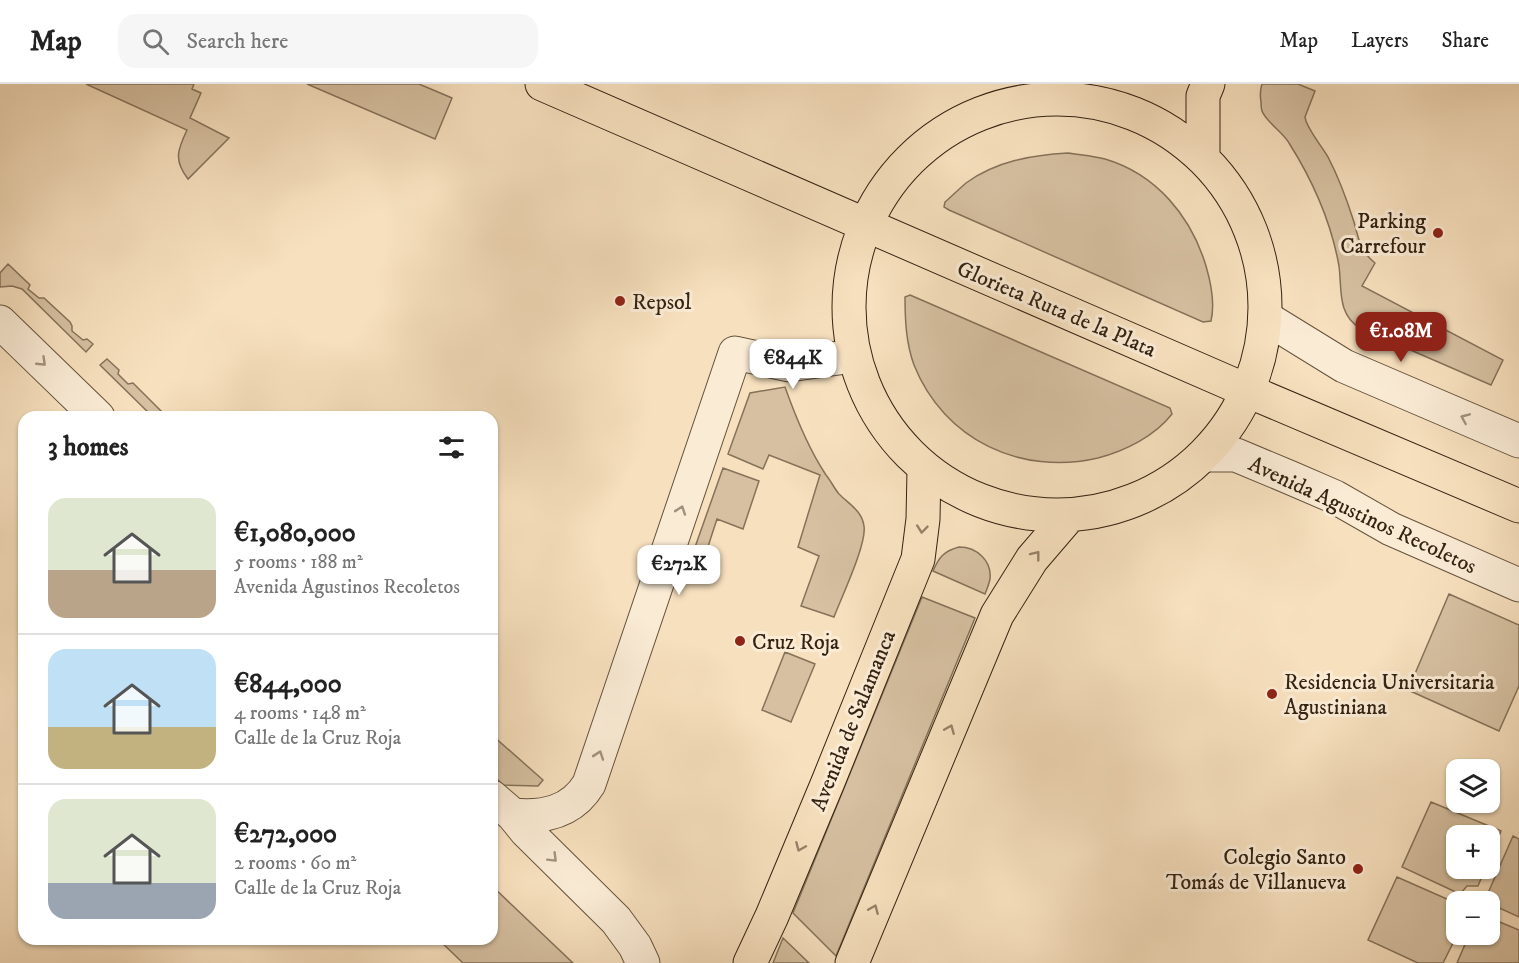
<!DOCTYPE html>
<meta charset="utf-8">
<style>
body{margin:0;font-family:"IM FELL DW Pica",serif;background:#f6f6f6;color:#222;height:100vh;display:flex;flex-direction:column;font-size:22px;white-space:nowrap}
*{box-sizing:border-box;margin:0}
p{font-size:20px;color:#767676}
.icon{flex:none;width:33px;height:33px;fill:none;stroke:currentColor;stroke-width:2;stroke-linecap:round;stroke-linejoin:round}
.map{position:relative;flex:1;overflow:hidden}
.panel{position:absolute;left:18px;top:327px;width:480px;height:534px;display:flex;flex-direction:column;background:#fff;border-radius:18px;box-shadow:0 2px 4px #0004}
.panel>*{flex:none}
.fabs{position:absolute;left:1446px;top:675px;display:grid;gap:12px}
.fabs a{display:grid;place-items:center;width:54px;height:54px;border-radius:12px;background:#fff;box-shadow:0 2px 4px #0004;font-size:30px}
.price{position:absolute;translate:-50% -51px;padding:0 14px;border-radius:12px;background:#fff;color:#222;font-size:20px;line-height:39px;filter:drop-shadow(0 2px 3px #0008)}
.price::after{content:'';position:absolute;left:50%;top:36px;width:18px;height:14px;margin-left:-9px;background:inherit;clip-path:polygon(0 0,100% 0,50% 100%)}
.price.current{background:#8f2418;color:#fff}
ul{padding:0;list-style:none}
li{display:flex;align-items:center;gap:18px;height:150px;padding:0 30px}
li+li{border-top:2px solid #e0e0e0}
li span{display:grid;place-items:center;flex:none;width:168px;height:120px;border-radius:18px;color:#555}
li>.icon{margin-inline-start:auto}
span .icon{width:72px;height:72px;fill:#fffc;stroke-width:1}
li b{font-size:26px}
h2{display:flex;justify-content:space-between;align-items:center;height:72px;padding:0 30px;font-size:26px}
header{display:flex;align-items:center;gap:36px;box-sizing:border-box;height:84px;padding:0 30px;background:#fff;border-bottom:2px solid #e0e0e0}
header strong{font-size:28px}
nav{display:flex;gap:33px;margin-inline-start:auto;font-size:21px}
.search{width:420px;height:54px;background:#f6f6f6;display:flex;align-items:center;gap:15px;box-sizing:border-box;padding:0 21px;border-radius:18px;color:#767676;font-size:22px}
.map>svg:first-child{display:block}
</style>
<header>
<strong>Map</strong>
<div class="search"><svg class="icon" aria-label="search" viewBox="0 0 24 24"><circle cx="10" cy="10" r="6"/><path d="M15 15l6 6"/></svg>Search here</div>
<nav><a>Map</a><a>Layers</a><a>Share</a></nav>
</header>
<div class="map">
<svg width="1519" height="879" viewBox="0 0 1519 879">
<rect width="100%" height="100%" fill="#f7e0be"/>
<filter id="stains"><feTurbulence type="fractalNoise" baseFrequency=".00333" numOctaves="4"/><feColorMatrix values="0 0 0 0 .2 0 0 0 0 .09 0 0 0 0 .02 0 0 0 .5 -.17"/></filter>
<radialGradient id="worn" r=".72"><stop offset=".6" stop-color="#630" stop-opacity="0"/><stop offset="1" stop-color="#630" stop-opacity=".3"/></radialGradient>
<!-- green -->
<path fill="#d6c0a1" stroke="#85725a" stroke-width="1.5" d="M86,0h108l-2,5 9,4 -11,25 39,20 -41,41c-15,-19 -10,-30 -1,-49z
M307,0h112l33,14 -17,41z
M1262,0h36l17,7 -10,26 1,4c5,13 15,24 22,36 11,21 19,43 26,65 5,18 6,29 21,41l-13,23 141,74 -12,25 -131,-57c-23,-14 -18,-39 -21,-62 -8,-45 -26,-85 -50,-123 -6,-11 -23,-21 -27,-32 -1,-3 -1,-6 -1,-9 -1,-6 -1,-12 1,-18z
M1068,69c12,2 25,3 37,6 51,15 86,57 101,107 5,17 9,38 5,55l-8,1 -254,-112 -5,-3 1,-5c7,-6 14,-13 21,-19 30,-22 66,-28 102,-30z
M8,180l22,21 -2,4 11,9h5l26,24 2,4v5l11,9 4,-1 6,5 -7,8 -64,-63 -10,-3 -12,1v-14z
M910,211l260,113 2,6c-17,22 -47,37 -74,44 -77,18 -154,-18 -184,-93 -8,-22 -9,-45 -9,-68z
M107,275l12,11 -1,4 10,10 5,-1 30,30 2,4h-12l-53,-52z
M785,303c11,31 23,61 41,88 5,6 8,13 13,19 10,10 23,17 25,32 3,18 -23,72 -30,91l-33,-11 18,-50 -21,-9 22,-72 -51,-20 -6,14 -35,-15 22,-61z
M723,384l36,13 -16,48 -26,-10 -17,52 -12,-4z
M959,463c18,0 33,14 31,32 -1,5 -3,10 -5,15l-52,-23c6,-14 11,-20 26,-24z
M1449,510l70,31v61l-20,45 -91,-41z
M922,513l53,21 -139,338 -43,-43z
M785,568l30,12 -24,58 -29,-12z
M492,651l51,45 -5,6 -35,-1 -11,-11z
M1431,718l70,29 -11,28v-23h-34v32l29,1 -7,17h-11l-7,8 -58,-27z
M1513,752l6,3v78l-24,-11v-8l-7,-5z
M1397,793l59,26 1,32 -14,28h-25l-50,-23z
M492,802l81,77h-110l-25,-24h54z
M1490,834l29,12v33h-62l12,-28 21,-1z
M783,854l26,25h-36z"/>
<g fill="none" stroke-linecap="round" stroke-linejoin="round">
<!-- minor casing -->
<g stroke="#65523d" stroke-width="35">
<path id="minor" d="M1266,234l78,48 175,75
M0,238l98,95
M1204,371h32l55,23 44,19 56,32 128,56
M492,713l21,18 13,16 90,89 19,26 8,17
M513,731c31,3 59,-3 76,-31l146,-431 54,12 64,-9"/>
</g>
<!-- major casing -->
<g stroke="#342312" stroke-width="35">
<path id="major" d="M849 223a208 208 0 1 1 416 0a208 208 0 1 1-416 0Z
M1203,72v-60l5,-12
M750,879l22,-47 56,-134 90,-223 5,-40 1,-49
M852,879l145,-348 35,-56 36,-42"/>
</g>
<!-- highway casing -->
<g stroke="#342312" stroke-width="35">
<path id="highway" d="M542,0l706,307 271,115"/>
</g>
<!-- minor -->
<use href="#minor" stroke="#faebd5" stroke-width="33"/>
<!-- major -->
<use href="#major" stroke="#f7e0be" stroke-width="33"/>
<!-- highway -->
<use href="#highway" stroke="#f7e0be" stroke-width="33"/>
</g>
<!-- one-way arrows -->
<defs><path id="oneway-chevron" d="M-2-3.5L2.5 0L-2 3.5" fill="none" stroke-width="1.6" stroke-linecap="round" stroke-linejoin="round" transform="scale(1.5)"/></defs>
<g stroke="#a1917d">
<use href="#oneway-chevron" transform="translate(42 278) rotate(44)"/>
<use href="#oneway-chevron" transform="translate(1465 334) rotate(-157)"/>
<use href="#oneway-chevron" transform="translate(681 426) rotate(-71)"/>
<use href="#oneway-chevron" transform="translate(599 671) rotate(-71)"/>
<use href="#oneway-chevron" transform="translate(553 774) rotate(45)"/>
</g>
<g stroke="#968268">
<use href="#oneway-chevron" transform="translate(922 445) rotate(96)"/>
<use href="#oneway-chevron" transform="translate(1036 471) rotate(-52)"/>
<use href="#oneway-chevron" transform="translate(950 645) rotate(-67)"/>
<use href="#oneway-chevron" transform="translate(800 763) rotate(113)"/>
<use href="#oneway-chevron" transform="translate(874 825) rotate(-67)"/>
</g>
<!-- markers -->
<g fill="#8f2418" stroke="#faebd5" stroke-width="2">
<circle cx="1438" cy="149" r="6"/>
<circle cx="620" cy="217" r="6"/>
<circle cx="740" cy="557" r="6"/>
<circle cx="1272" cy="610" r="6"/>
<circle cx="1358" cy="785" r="6"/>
</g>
<g text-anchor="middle" stroke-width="6" stroke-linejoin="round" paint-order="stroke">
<!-- poi labels -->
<g font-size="22" fill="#342312" stroke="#faebd5" text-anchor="start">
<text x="1426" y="144" text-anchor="end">Parking<tspan x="1426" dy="25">Carrefour</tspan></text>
<text x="632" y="225">Repsol</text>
<text x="752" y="565">Cruz Roja</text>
<text x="1284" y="605">Residencia Universitaria<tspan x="1284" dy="25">Agustiniana</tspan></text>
<text x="1346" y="780" text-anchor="end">Colegio Santo<tspan x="1346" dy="25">Tomás de Villanueva</tspan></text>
</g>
<!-- street labels -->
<g font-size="22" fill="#342312" stroke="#faebd5">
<text transform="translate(1057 224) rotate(23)" y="8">Glorieta Ruta de la Plata</text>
<text transform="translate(1363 430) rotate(25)" y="8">Avenida Agustinos Recoletos</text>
<text transform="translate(852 636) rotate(-68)" y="8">Avenida de Salamanca</text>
</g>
</g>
<rect width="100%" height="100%" filter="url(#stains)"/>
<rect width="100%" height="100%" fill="url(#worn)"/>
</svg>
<div class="fabs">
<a><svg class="icon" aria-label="layers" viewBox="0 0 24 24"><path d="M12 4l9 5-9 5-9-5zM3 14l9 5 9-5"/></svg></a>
<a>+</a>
<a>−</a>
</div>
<b class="price current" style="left:1401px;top:279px">€1.08M</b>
<b class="price" style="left:793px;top:306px">€844K</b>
<b class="price" style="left:679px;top:512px">€272K</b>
<section class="panel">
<h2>3 homes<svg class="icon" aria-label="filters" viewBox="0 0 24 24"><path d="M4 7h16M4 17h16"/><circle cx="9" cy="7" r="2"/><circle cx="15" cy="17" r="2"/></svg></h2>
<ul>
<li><span style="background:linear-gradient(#dfe7d0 60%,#b9a48a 0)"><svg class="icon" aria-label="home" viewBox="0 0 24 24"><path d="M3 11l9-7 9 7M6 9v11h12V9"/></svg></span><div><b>€1,080,000</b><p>5 rooms · 188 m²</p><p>Avenida Agustinos Recoletos</p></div></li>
<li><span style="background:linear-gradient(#bfe0f5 65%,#c2b280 0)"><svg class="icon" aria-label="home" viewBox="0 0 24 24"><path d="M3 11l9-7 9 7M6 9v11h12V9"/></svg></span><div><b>€844,000</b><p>4 rooms · 148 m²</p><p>Calle de la Cruz Roja</p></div></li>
<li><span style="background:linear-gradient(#dfe7d0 70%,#9aa5b1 0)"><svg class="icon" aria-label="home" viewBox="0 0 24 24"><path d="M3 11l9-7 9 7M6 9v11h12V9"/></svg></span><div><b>€272,000</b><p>2 rooms · 60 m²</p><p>Calle de la Cruz Roja</p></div></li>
</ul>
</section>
</div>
